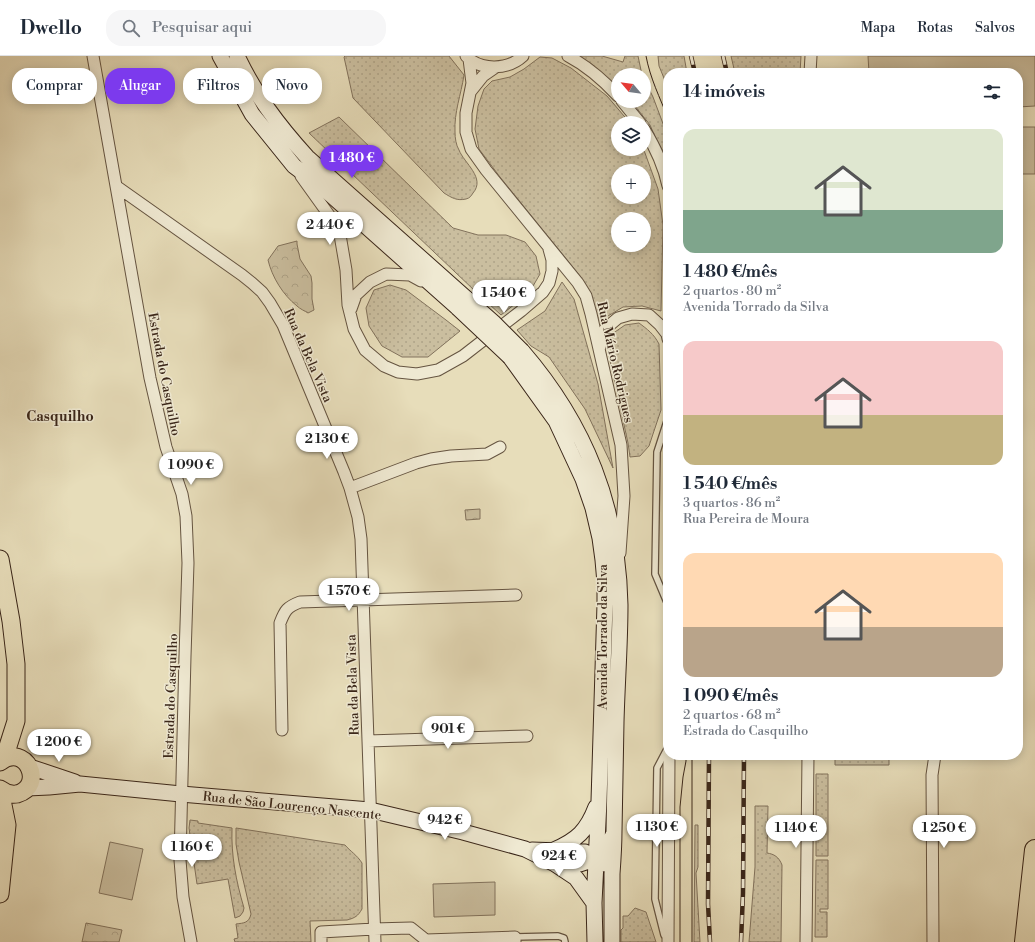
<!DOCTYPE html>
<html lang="pt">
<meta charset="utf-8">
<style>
body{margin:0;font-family:"Libre Bodoni",serif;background:#f6f6f7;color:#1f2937;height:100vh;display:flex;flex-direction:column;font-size:15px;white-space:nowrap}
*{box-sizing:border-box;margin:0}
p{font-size:13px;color:#747a83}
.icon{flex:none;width:22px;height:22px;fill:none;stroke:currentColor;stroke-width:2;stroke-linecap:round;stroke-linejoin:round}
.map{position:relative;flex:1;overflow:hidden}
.details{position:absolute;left:663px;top:12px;width:360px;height:692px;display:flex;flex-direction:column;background:#fff;border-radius:16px;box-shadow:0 2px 10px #0003}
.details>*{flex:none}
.guide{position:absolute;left:12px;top:12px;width:380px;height:36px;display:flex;gap:8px}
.needle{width:26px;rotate:299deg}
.fabs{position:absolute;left:611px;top:12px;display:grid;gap:8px}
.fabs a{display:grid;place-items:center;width:40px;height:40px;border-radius:50%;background:#fff;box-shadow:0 2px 10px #0003;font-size:20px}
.price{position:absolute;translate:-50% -34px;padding:0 9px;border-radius:14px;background:#fff;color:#222;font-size:13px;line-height:26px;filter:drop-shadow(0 1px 2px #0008)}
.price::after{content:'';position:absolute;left:50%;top:24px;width:12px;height:9px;margin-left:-6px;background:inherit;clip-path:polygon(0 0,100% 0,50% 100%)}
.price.active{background:#7c3aed;color:#fff}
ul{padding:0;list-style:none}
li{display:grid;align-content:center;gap:8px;height:212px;padding:0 20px}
li span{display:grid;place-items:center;height:124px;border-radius:12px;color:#555}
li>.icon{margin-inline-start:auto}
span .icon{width:72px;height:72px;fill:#fffc;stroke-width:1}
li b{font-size:17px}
h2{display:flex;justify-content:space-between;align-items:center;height:48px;padding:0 20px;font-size:17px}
.tag{padding:0 14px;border-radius:16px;background:#fff;box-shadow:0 2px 10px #0003;font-size:14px;line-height:36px}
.tag.active{background:#7c3aed;color:#fff}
header{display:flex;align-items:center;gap:24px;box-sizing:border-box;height:56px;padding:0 20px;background:#fff;border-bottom:1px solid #e0e1e3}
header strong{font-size:19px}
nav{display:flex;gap:22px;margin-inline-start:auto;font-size:14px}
.search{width:280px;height:36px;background:#f6f6f7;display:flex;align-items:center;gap:10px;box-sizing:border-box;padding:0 14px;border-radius:16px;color:#747a83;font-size:15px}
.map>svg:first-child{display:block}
</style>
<header>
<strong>Dwello</strong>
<div class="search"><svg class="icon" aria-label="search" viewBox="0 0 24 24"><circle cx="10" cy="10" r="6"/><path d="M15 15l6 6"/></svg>Pesquisar aqui</div>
<nav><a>Mapa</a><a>Rotas</a><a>Salvos</a></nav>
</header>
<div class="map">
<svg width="1035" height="886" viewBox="0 0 1035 886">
<defs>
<pattern id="grass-dots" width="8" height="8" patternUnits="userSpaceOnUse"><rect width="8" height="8" fill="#cabe9f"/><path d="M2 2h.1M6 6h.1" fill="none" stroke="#aea388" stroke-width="1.8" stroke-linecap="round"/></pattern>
<pattern id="park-crowns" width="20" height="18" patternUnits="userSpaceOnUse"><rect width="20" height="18" fill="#cabe9f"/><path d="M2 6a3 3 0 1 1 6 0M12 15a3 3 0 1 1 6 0" fill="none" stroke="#aea388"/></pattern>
</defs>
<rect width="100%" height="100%" fill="#e7ddba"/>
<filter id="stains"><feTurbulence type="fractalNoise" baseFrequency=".005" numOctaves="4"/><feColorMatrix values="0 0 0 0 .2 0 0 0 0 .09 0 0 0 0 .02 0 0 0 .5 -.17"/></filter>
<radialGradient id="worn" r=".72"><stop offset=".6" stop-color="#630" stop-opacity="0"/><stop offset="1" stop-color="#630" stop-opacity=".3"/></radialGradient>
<!-- grass -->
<path fill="url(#grass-dots)" stroke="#82725c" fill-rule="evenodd" d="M345,0h104l15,19c-3,20 -10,37 -9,57 0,6 1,13 4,18 5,13 27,28 14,43 -2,3 -3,5 -7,6 -9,2 -14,-1 -22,-6l-91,-95 -9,-41z
M579,0h23l21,6 2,-6h13l4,19h-24v12z
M658,0h26l3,17h-19v15l-9,-22z
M731,0h70l-1,17h-65z
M540,1l12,1 19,10 36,28 23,27h-12v26h25l2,4 13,36 5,36 -2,86 -19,-5 -19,1 -25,15 -7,-24 -10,-21 -81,-100 -21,-28 -4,-20 3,-23 6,-17 8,-8 18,-4 14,-8zM618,115h26v26h-26zM618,163h26v26h-26z
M644,23l9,18 15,40v30l-18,-42 -19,-24h13z
M339,61l114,111 25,7h28l19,7 11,14 4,18 -11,19 -28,22 -26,-24 -166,-158z
M562,226l12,17 24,85 15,84 -28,-59 -36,-52 -18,-11 -14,-16 28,-19z
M390,229l16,5 40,30 14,11 -32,26h-26l-20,-11 -13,-20 -3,-18 8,-18z
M639,267c8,6 15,11 20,21l2,66 -12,36 -9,10 -10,1 -2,-14 -21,-96 5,-13 13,-9z
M835,699l54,1v9h-54z
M816,718h12v82h-12z
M755,750h13l-1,47c7,1 12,4 15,12l-1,77h-32l6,-75z
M190,764l8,1v2l34,5c-1,27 4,53 12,80l-1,4 -3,4 -5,2 -7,-39 -31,5 -8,-56z
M695,769h3v42l-2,6 4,69h-6z
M236,772l109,17c5,6 12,10 17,18v46c-4,7 -7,9 -15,11l-37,1 1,21h-76l-1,-3 4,-1 -2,-14c8,-1 13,-1 15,-10l-12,-52 -3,-18z
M816,804h12v49h-8v3h7v25h-12z
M635,852l11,4 10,30h-35v-12l2,-2v-12h5z"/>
<!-- park -->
<path fill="url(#park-crowns)" stroke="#82725c" d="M297,185v3l3,15 11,17 1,7v16l2,11 -6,3c-3,-2 -8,-4 -11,-7 -14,-11 -25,-29 -29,-46l10,-14z
M480,453v10l-14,1 -1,-10z
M86,867l36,7 -3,12h-37z"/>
<!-- pitch -->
<path fill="#cabe9f" stroke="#82725c" d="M868,0h167v50l-17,1v-34h-149z
M1018,71h17v47h-17z
M110,786l33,7 -11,51 -33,-7z
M495,826v33l-61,2 -1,-33z"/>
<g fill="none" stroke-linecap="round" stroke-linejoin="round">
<!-- lane casing -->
<g stroke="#655441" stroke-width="8">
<path id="lane" d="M668,362l-11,34 -2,122 13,31
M664,879l-9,-36 2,-131 11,-21
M515,881l43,-1 6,2 1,4"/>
</g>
<!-- street casing -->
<g stroke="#655441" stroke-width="13">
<path id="street" d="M93,0l57,322 16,69 16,47 4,22 2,47 -3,93 -5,204 3,37 8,45
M466,0c15,15 42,14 57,0
M568,0c19,10 36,25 50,40
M469,3l3,24 -6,30v19l5,17 15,21 92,113 8,13 5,18 30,131 3,51 -4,57
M810,17l1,-17
M471,35l12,-15 13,-9
M622,45l18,22
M644,73c11,18 20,37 24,57
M301,120l38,53 7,41 2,35 6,24 11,21 19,16 14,6 19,2 21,-4 25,-14 58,-45 22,-19 6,-9 3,-12v-11l-3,-11
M116,130l126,89 10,8 10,9 8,11 13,22 61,147 6,16 8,29 3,22 14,403
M351,253l5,-14 14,-13 16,-8 24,1 11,6
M600,291l5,-18 13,-11 14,-4 17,1 11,10 7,9 1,5
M350,432l66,-25 15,-4 20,-3 36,-2 13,-7
M282,674l-2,-107c5,-13 7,-16 20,-21l216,-7
M368,685l159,-5
M321,886v-10l53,-3 37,-1 15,12 89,-3v5
M668,886l1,-187
M806,886l2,-187
M933,886l-1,-167 3,-20"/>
</g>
<!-- secondary casing -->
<g stroke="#3a2619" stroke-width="17">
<path id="secondary" d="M220,0l32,58 42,52 28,21 136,121
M237,0c19,40 41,69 70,101l160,142
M522,295c64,74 96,156 98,254 0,39 -3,78 -4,117 -1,36 -1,73 -2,109 0,14 -1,29 -2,43 0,23 0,45 0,68
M510,301l46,64 27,58 10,29 7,30 3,22 2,23v21l-6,197 -5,102 1,39
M30,711l45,15
M27,732l22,-1 31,-3 101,10 189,16 93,22 62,17 30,15h25l9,-3 7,-3 7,-7 5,-6 5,-10
M532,794l53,2 11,6 6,6
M554,794c23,-10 33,-19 42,-43
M555,808l21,14 18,25"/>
</g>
<!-- primary casing -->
<g stroke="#3a2619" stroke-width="19">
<path id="primary" d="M0,503l11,62 5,43v57l-12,38
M0,706c26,-20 46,24 17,32 -6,1 -12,-1 -17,-5
M0,838l7,-69 -7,-35"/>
</g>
<!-- highway casing -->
<g stroke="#3a2619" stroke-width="22">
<path id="highway" d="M1025,886l10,-92"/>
</g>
<!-- lane -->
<use href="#lane" stroke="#efe9d2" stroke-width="5.5"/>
<!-- street -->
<use href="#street" stroke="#efe9d2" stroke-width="11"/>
<!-- secondary -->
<use href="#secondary" stroke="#efe9d2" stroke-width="15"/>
<!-- primary -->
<use href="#primary" stroke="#e7ddba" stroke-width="17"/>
<!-- highway -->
<use href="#highway" stroke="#e7ddba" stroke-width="20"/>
<!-- tram -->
<path stroke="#3a2619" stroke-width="1" d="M646,0c4,22 14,42 22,62
M680,886v-135l3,-30 3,-16v-6
M692,886v-187"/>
<!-- rail casing -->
<g stroke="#3a2619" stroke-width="4.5">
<path id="rail" d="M691,0l4,17
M723,0l4,17
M709,699l-1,149 2,38
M741,886l2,-49 1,-138"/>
</g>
<!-- rail -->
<use href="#rail" stroke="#efe9d2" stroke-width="3" stroke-dasharray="9" stroke-linecap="butt"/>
<!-- secondary-bridge casing -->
<g stroke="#3a2619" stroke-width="17" stroke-linecap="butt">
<path id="secondary-bridge" d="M467,243l26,23 29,29
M458,252l52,49"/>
</g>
<!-- secondary-bridge -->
<use href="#secondary-bridge" stroke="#efe9d2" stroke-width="15"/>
</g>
<g text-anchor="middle" stroke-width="3" stroke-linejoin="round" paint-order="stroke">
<!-- street labels -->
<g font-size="13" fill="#3a2619" stroke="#efe9d2">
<text transform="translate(309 299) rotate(66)" y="5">Rua da Bela Vista</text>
<text transform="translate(616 306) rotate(77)" y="5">Rua Mário Rodrigues</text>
<text transform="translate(165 318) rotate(79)" y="5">Estrada do Casquilho</text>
<text transform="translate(602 581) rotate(-90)" y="5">Avenida Torrado da Silva</text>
<text transform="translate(352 629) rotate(-92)" y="5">Rua da Bela Vista</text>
<text transform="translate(170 640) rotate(-88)" y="5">Estrada do Casquilho</text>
<text transform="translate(292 749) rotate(6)" y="5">Rua de São Lourenço Nascente</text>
</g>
<!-- neighbourhood labels -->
<g font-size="14" font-weight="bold" fill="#3a2619" stroke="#efe9d2">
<text x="60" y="365">Casquilho</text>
</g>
</g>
<rect width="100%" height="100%" filter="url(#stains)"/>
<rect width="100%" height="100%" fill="url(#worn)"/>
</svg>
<div class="fabs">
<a><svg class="needle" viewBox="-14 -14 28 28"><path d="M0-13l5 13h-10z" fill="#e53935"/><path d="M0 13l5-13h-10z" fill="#747a83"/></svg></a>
<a><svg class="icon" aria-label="layers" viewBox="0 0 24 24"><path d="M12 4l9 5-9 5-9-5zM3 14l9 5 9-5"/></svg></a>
<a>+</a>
<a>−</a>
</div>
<b class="price active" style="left:352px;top:123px">1 480 €</b>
<b class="price" style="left:330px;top:190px">2 440 €</b>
<b class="price" style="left:504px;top:258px">1 540 €</b>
<b class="price" style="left:327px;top:404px">2 130 €</b>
<b class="price" style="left:191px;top:430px">1 090 €</b>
<b class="price" style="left:349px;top:556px">1 570 €</b>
<b class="price" style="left:448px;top:694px">901 €</b>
<b class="price" style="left:59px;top:707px">1 200 €</b>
<b class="price" style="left:445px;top:785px">942 €</b>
<b class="price" style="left:657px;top:792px">1 130 €</b>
<b class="price" style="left:796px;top:793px">1 140 €</b>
<b class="price" style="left:944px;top:793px">1 250 €</b>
<b class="price" style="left:192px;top:812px">1 160 €</b>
<b class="price" style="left:559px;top:821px">924 €</b>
<div class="guide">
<a class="tag">Comprar</a>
<a class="tag active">Alugar</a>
<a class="tag">Filtros</a>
<a class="tag">Novo</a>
</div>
<section class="details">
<h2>14 imóveis<svg class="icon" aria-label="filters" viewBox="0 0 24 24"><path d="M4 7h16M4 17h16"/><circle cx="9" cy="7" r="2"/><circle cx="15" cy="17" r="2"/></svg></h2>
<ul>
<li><span style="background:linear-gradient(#dfe7d0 65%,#7fa58c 0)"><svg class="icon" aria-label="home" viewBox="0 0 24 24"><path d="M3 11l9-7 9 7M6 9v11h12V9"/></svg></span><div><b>1 480 €/mês</b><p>2 quartos · 80 m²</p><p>Avenida Torrado da Silva</p></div></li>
<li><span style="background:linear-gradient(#f6c9c9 60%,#c2b280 0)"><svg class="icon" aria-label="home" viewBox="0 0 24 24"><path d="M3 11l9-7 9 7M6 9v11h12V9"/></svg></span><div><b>1 540 €/mês</b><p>3 quartos · 86 m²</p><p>Rua Pereira de Moura</p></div></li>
<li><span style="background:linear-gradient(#ffd9b3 60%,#b9a48a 0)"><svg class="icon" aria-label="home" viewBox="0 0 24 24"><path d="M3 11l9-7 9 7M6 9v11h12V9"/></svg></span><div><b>1 090 €/mês</b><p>2 quartos · 68 m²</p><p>Estrada do Casquilho</p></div></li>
</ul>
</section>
</div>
